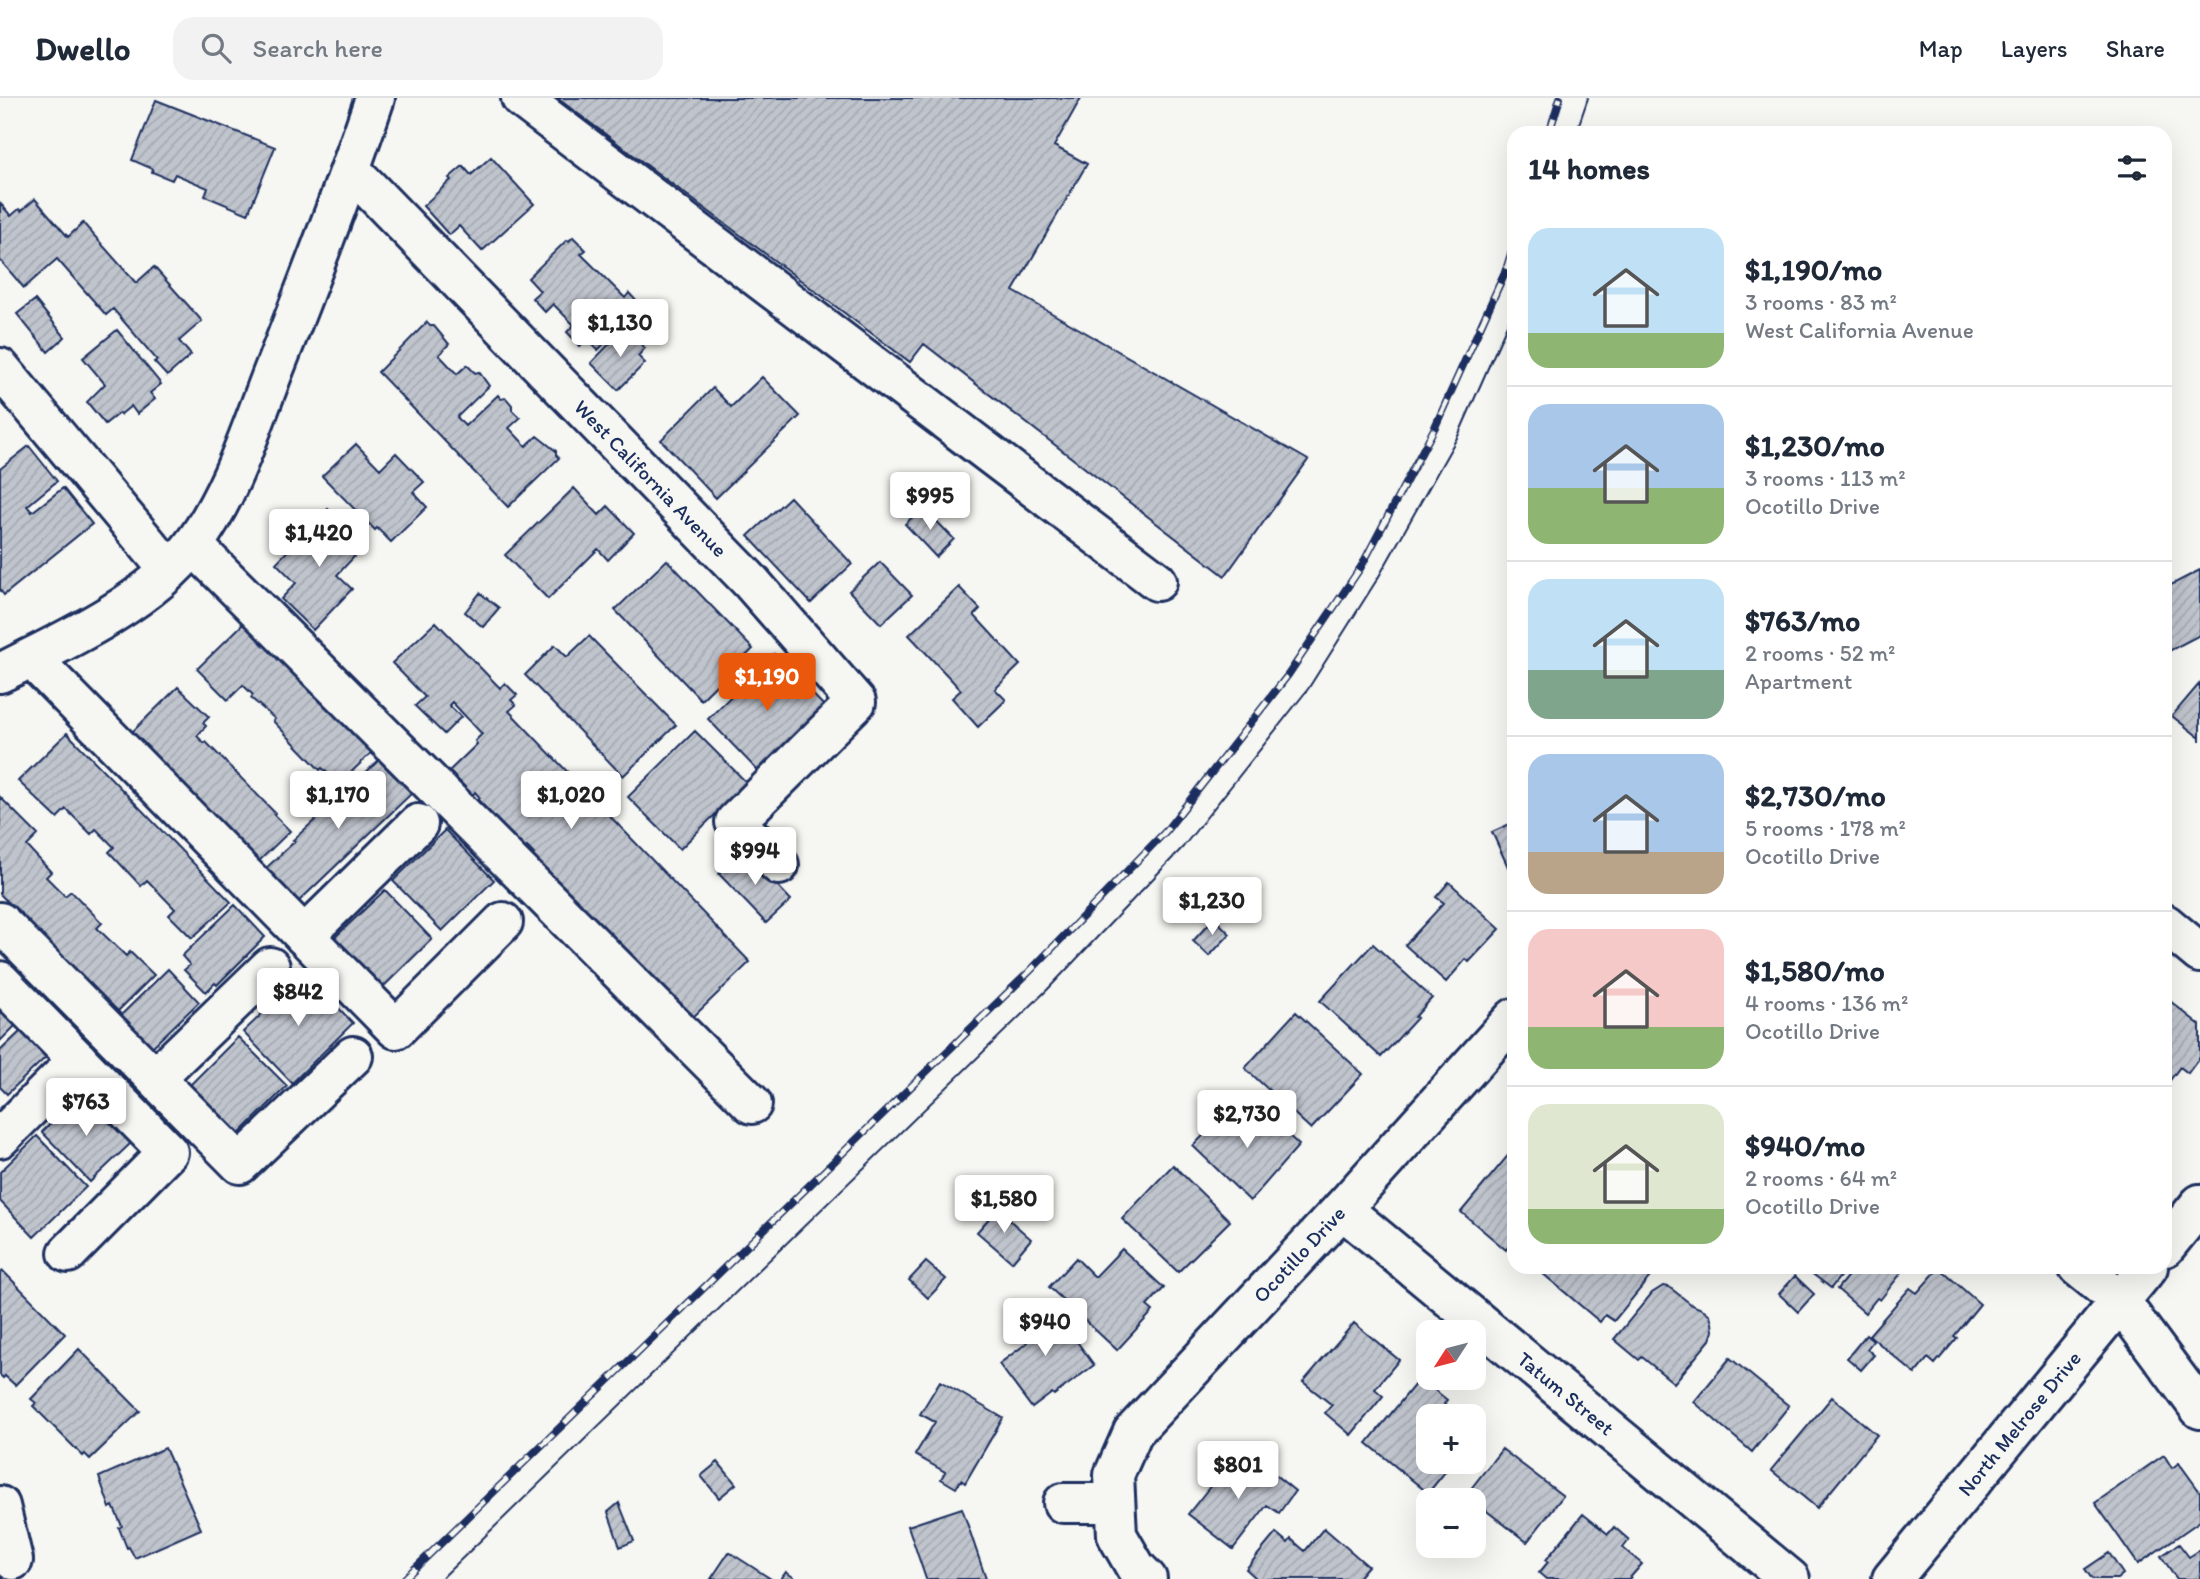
<!DOCTYPE html>
<meta charset="utf-8">
<style>
body{margin:0;font-family:Itim,sans-serif;background:#f2f2f3;color:#1f2937;height:100vh;display:flex;flex-direction:column;font-size:26px;white-space:nowrap}
*{box-sizing:border-box;margin:0}
p{font-size:23px;color:#747a83}
.icon{flex:none;width:38px;height:38px;fill:none;stroke:currentColor;stroke-width:2;stroke-linecap:round;stroke-linejoin:round}
.map{position:relative;flex:1;overflow:hidden}
.details{position:absolute;left:1507px;top:28px;width:665px;height:1148px;display:flex;flex-direction:column;background:#fff;border-radius:21px;box-shadow:0 7px 28px #0002}
.details>*{flex:none}
.needle{width:46px;rotate:234deg}
.fabs{position:absolute;left:1416px;top:1222px;display:grid;gap:14px}
.fabs a{display:grid;place-items:center;width:70px;height:70px;border-radius:14px;background:#fff;box-shadow:0 7px 28px #0002;font-size:35px}
.price{position:absolute;translate:-50% -60px;padding:0 16px;border-radius:7px;background:#fff;color:#222;font-size:23px;line-height:46px;filter:drop-shadow(0 2px 4px #0008)}
.price::after{content:'';position:absolute;left:50%;top:42px;width:21px;height:16px;margin-left:-10px;background:inherit;clip-path:polygon(0 0,100% 0,50% 100%)}
.price.selected{background:#ea580c;color:#fff}
ul{padding:0;list-style:none}
li{display:flex;align-items:center;gap:21px;height:175px;padding:0 21px}
li+li{border-top:2px solid #e0e1e3}
li span{display:grid;place-items:center;flex:none;width:196px;height:140px;border-radius:21px;color:#555}
li>.icon{margin-inline-start:auto}
span .icon{width:84px;height:84px;fill:#fffc;stroke-width:1}
li b{font-size:30px}
h2{display:flex;justify-content:space-between;align-items:center;height:84px;padding:0 21px;font-size:30px}
header{display:flex;align-items:center;gap:42px;box-sizing:border-box;height:98px;padding:0 35px;background:#fff;border-bottom:2px solid #e0e1e3}
header strong{font-size:33px}
nav{display:flex;gap:38px;margin-inline-start:auto;font-size:24px}
.search{width:490px;height:63px;background:#f2f2f3;display:flex;align-items:center;gap:18px;box-sizing:border-box;padding:0 24px;border-radius:21px;color:#747a83;font-size:26px}
.map>svg:first-child{display:block}
</style>
<header>
<strong>Dwello</strong>
<div class="search"><svg class="icon" aria-label="search" viewBox="0 0 24 24"><circle cx="10" cy="10" r="6"/><path d="M15 15l6 6"/></svg>Search here</div>
<nav><a>Map</a><a>Layers</a><a>Share</a></nav>
</header>
<div class="map">
<svg width="2200" height="1481" viewBox="0 0 2200 1481">
<defs>
<pattern id="building-hatch" width="6" height="6" patternUnits="userSpaceOnUse" patternTransform="scale(1.75)"><rect width="6" height="6" fill="#c0c4cd"/><path d="M-1 1l2-2M0 6l6-6M5 7l2-2" fill="none" stroke="#a4a9b2"/></pattern>
</defs>
<rect width="100%" height="100%" fill="#f6f6f2"/>
<filter id="ink" filterUnits="userSpaceOnUse"><feTurbulence type="fractalNoise" baseFrequency=".0143" numOctaves="2"/><feDisplacementMap in="SourceGraphic" scale="14" xChannelSelector="R" yChannelSelector="G"/><feConvolveMatrix kernelMatrix="1 2 1 2 8 2 1 2 1" color-interpolation-filters="sRGB"/></filter>
<g filter="url(#ink)">
<!-- building -->
<path fill="url(#building-hatch)" stroke="#1b2f5e" stroke-width="2" d="M557,0h524l-27,48 33,18 -74,127 295,169 -83,116 -301,-232 -14,18z
M156,2l119,47 -27,67 -43,-18 3,-8 -33,-14 -3,6 -20,-8 1,-3 -21,-9z
M491,59l43,47 -52,47 -23,-25 -10,9 -26,-29 28,-26 -2,-2 14,-12 8,9z
M35,101l33,38 15,-14 53,60 18,-16 48,54 -23,20 12,14 -24,21 -13,-14 3,-2 -44,-51 -7,6 -49,-56 -33,29 -24,-28v-57l11,13 8,-7 2,2z
M573,139l13,13 -5,4 44,44 4,-5 12,13 -43,44 -11,-11 -7,7 -13,-14 7,-7 -21,-21 -8,8 -13,-14 8,-7 -12,-13 39,-38 2,1z
M35,202l30,37 -17,15 -31,-38z
M427,224l3,4h4l15,18 -10,11 18,19 10,-9 8,8 4,-1 10,14 -32,31 8,9 33,-31 3,4 5,-1 6,7v5l8,8 -11,10 17,18 11,-10 19,15v4l3,3 -51,49 -130,-135z
M625,230l20,20 -7,8 7,7 -27,27 -27,-27z
M117,232l44,54 -11,9 5,6 -18,15 -6,-8 -11,9 -1,-2 -14,11 -18,-22 18,-18 -22,-26z
M762,279l38,39 -84,82 -55,-58 52,-52 18,19z
M356,346l24,25 16,-16 28,29 -11,10 14,15 -36,35 -14,-14 -2,2 -53,-54z
M29,348l28,35 -30,25 5,6 31,-24 29,36 -88,71 -4,-5v-121z
M574,390l25,27 9,-9 26,27 -26,27 -10,-11 -50,50 -43,-44z
M790,399l62,67 -41,39 -63,-67z
M923,409l31,32 -18,18 -31,-33z
M328,411l37,36 -28,30 15,14 -39,41 -32,-31 15,-16 -20,-20z
M667,462l86,89 -52,51 -86,-90z
M880,464l32,33 -31,29 -32,-33z
M2200,472v65l-35,18v-65z
M959,489l21,22 -6,6 46,50 -25,24 11,11 -28,27 -26,-29 9,-8 -52,-55z
M480,495l19,15 -16,19 -18,-15z
M245,524l127,130 -33,32 -17,-16 -2,2 -47,-49 2,-2 -24,-21 2,-3 -10,-10 -15,15 -31,-31z
M436,524l64,66 5,-5 12,12 -6,5 5,5 -7,6 241,251 -61,59 -105,-110 2,-1 -6,-8 -3,2 -45,-48 2,-2 -7,-7 -2,2 -47,-49 2,-2 -5,-6 -2,3 -24,-24 28,-27 -2,-3 7,-7 -30,-32 -3,3 12,12 -17,17 -29,-28 10,-9 -33,-34z
M589,538l87,89 -53,51 -98,-101 30,-30 12,12z
M774,556l52,54 -67,64 -51,-53z
M2200,585v58v-3l-28,-22z
M178,589l31,30 -6,6 3,3 -9,10 7,7 2,-1 69,71 -1,2 16,16 -33,32 -127,-129z
M695,633l52,52 -67,66 -52,-52z
M67,635l164,169 -39,36 -23,-23 6,-6 -28,-29 -6,6 -32,-34 5,-5 -18,-18 -5,5 -25,-25 -9,9 -39,-37z
M379,662l33,33 -116,111 -32,-34 31,-29 -2,-1 33,-30 -2,-1 35,-33 1,2z
M0,699l38,38 -11,11 24,26 -5,5 19,19 6,-5 31,32 -5,5 29,28 4,-4 24,23 -38,38 -116,-119z
M1514,724v58l-22,-48z
M445,732l49,50 -52,51 -49,-50z
M744,752l47,50 -25,23 -47,-49z
M1449,784l51,47 -31,33 -3,-3 -20,23 -41,-37 39,-42 -8,-6z
M385,792l47,49 -53,52 -48,-50z
M235,807l30,32 -48,48 -2,-2 -9,9 -22,-22 6,-5 -8,-9z
M1214,820l16,16 -21,22 -16,-15z
M1373,846l59,54 -17,19 2,1 -36,39 -61,-56z
M168,871l31,33 -49,47 -31,-32z
M305,875l48,50 -61,60 -49,-51z
M2165,899l35,28v32l-12,16 -8,-6 -12,16 -3,-2z
M0,909l17,17 -17,17z
M1296,914l67,62 -52,55 -66,-61z
M22,932l25,26 -40,38 -7,-7v-36z
M238,939l49,49 -50,50 -48,-50z
M82,995l49,50 -41,39 -48,-50z
M1258,1009l41,38 -49,56 -57,-55 32,-33 15,13z
M37,1038l49,51 -52,50 -34,-36v-29z
M1510,1055l4,3v95l-6,-4 -2,3 -45,-38z
M1173,1067l57,56 -52,51 -56,-53z
M997,1111l34,30 -19,23 -35,-30z
M1122,1151l42,39 -17,18 6,5 -36,39 -68,-63 27,-29 19,19z
M926,1164l20,17 -18,19 -19,-18z
M1545,1169h113l-44,54 -9,-6 -5,7 -59,-50z
M1807,1169h35l3,3 -14,18 -25,-19z
M1845,1169h61l-26,33 -3,-2 -12,15 -28,-24 14,-17z
M1939,1170l41,36 -26,32 3,2 -22,26 -7,-6 -13,16 -46,-39 41,-47 7,5z
M3,1173l62,63 -50,51 -10,-9 -2,2 -3,-3v-101z
M1795,1178l19,18 -16,18 -19,-18z
M1663,1188l6,1 23,18 12,5 6,5 2,8 1,8 -3,9 -36,43 -32,-26 -3,3 -25,-21 38,-46z
M1046,1208l11,14 2,-3 35,48 -40,30 -2,-2 -20,15 -33,-44 28,-21 -11,-14z
M1354,1225l45,37 -24,29 8,7 -32,39 -26,-22 7,-8 -29,-23z
M1866,1237l7,6 -6,8 7,6 -13,15 -14,-12z
M79,1251l61,62 -50,48 -5,-5 -2,2 -50,-50 3,-3 -5,-4z
M1730,1260l59,48 -37,46 -58,-50z
M1420,1280l27,22 -3,4 14,11 1,-1 3,2h-34v45h26l-26,32 -61,-50z
M940,1283l63,37 -38,65 -4,-3 -5,8 -15,-9 4,-7 -30,-17 20,-33 -15,-8z
M1832,1299l45,38 -60,73 -46,-38z
M165,1350l36,81 -66,29 -6,-11 -2,1 -8,-20 3,-2 -9,-20 -3,2 -11,-31z
M1502,1351l61,47 -36,46 -61,-47z
M1232,1356l36,27 6,-7 21,17 -16,22 -12,-8 -34,44 -45,-35 28,-35 -2,-2z
M2164,1357l8,13 7,-5 21,29v29l-62,43 -43,-61z
M718,1364l18,22 -17,14 -18,-22z
M619,1405l15,38 -14,6 -12,-35z
M962,1410l24,71h-60l-18,-53z
M1583,1416l25,20 6,-7 15,13 -6,8 19,16 -13,15h-83l-7,-6 9,-11 -2,-2z
M1324,1430l44,38 -11,13h-100l-11,-10 30,-36 12,10 3,-4 14,12z
M2179,1446l10,13 11,-7v29h-23l-16,-23z
M729,1454l42,27h-60z
M2109,1455l14,21 -6,5h-25l-7,-10z
M786,1474l10,7h-15z"/>
<g fill="none" stroke-linecap="round" stroke-linejoin="round">
<!-- minor casing -->
<g stroke="#1b2f5e" stroke-width="44">
<g id="minor">
<path d="M521,0l636,483"/>
<path id="s1" d="M351,72l400,412 105,120 -121,120 44,43"/>
<path d="M0,270l169,202"/>
<path d="M193,447l559,559"/>
<path d="M31,560l365,371 107,-107"/>
<path d="M0,575c63,-31 150,-71 193,-128 38,-51 57,-114 80,-173 36,-91 71,-182 102,-274"/>
<path d="M0,824l240,242 113,-108"/>
<path d="M2165,826l35,29"/>
<path d="M304,838l114,-112"/>
<path d="M0,883l168,171 -100,101"/>
<path d="M156,979l114,-110"/>
<path d="M0,1040l78,-78"/>
<path id="s2" d="M1342,1111l448,370"/>
<path d="M2078,1169l42,34 80,108"/>
<path d="M1063,1405h51"/>
<path d="M0,1408l13,54"/>
<path id="s3" d="M1147,1481l-11,-11 -19,-33 -3,-60 19,-43 209,-223 172,-191"/>
</g>
</g>
<!-- major casing -->
<g stroke="#1b2f5e" stroke-width="44">
<g id="major">
<path d="M2165,1149l35,-43"/>
<path id="s4" d="M1892,1481l256,-312"/>
</g>
</g>
<!-- minor -->
<use href="#minor" stroke="#f6f6f2" stroke-width="38"/>
<!-- major -->
<use href="#major" stroke="#f6f6f2" stroke-width="38"/>
<!-- tram -->
<path stroke="#1b2f5e" stroke-width="2" d="M1576,35l12,-35
M441,1481l606,-589 136,-143 125,-158 70,-111 80,-142 56,-127"/>
<!-- rail casing -->
<g stroke="#1b2f5e" stroke-width="8">
<path id="rail" d="M1549,35l11,-35
M404,1481l625,-607 136,-140 123,-157 73,-108 74,-140 71,-157 8,-26"/>
</g>
<!-- rail -->
<use href="#rail" stroke="#f6f6f2" stroke-width="5" stroke-dasharray="16" stroke-linecap="butt"/>
</g>
</g>
<g text-anchor="middle" stroke-width="7" stroke-linejoin="round" paint-order="stroke">
<!-- street labels -->
<g font-size="21" fill="#1b2f5e" stroke="#f6f6f2">
<text dy="7" stroke="none"><textPath href="#s1" startOffset="430">West California Avenue</textPath></text>
<text dy="7" stroke="none"><textPath href="#s3" startOffset="404">Ocotillo Drive</textPath></text>
<text dy="7" stroke="none"><textPath href="#s2" startOffset="290">Tatum Street</textPath></text>
<text dy="7" stroke="none"><textPath href="#s4" startOffset="201">North Melrose Drive</textPath></text>
</g>
</g>
</svg>
<div class="fabs">
<a><svg class="needle" viewBox="-14 -14 28 28"><path d="M0-13l5 13h-10z" fill="#e53935"/><path d="M0 13l5-13h-10z" fill="#747a83"/></svg></a>
<a>+</a>
<a>−</a>
</div>
<b class="price" style="left:620px;top:261px">$1,130</b>
<b class="price" style="left:930px;top:434px">$995</b>
<b class="price" style="left:319px;top:471px">$1,420</b>
<b class="price selected" style="left:767px;top:615px">$1,190</b>
<b class="price" style="left:338px;top:733px">$1,170</b>
<b class="price" style="left:571px;top:733px">$1,020</b>
<b class="price" style="left:755px;top:789px">$994</b>
<b class="price" style="left:1212px;top:839px">$1,230</b>
<b class="price" style="left:298px;top:930px">$842</b>
<b class="price" style="left:86px;top:1040px">$763</b>
<b class="price" style="left:1247px;top:1052px">$2,730</b>
<b class="price" style="left:1004px;top:1137px">$1,580</b>
<b class="price" style="left:1045px;top:1260px">$940</b>
<b class="price" style="left:1238px;top:1403px">$801</b>
<section class="details">
<h2>14 homes<svg class="icon" aria-label="filters" viewBox="0 0 24 24"><path d="M4 7h16M4 17h16"/><circle cx="9" cy="7" r="2"/><circle cx="15" cy="17" r="2"/></svg></h2>
<ul>
<li><span style="background:linear-gradient(#bfe0f5 75%,#8fb573 0)"><svg class="icon" aria-label="home" viewBox="0 0 24 24"><path d="M3 11l9-7 9 7M6 9v11h12V9"/></svg></span><div><b>$1,190/mo</b><p>3 rooms · 83 m²</p><p>West California Avenue</p></div></li>
<li><span style="background:linear-gradient(#a9c7e8 60%,#8fb573 0)"><svg class="icon" aria-label="home" viewBox="0 0 24 24"><path d="M3 11l9-7 9 7M6 9v11h12V9"/></svg></span><div><b>$1,230/mo</b><p>3 rooms · 113 m²</p><p>Ocotillo Drive</p></div></li>
<li><span style="background:linear-gradient(#bfe0f5 65%,#7fa58c 0)"><svg class="icon" aria-label="home" viewBox="0 0 24 24"><path d="M3 11l9-7 9 7M6 9v11h12V9"/></svg></span><div><b>$763/mo</b><p>2 rooms · 52 m²</p><p>Apartment</p></div></li>
<li><span style="background:linear-gradient(#a9c7e8 70%,#b9a48a 0)"><svg class="icon" aria-label="home" viewBox="0 0 24 24"><path d="M3 11l9-7 9 7M6 9v11h12V9"/></svg></span><div><b>$2,730/mo</b><p>5 rooms · 178 m²</p><p>Ocotillo Drive</p></div></li>
<li><span style="background:linear-gradient(#f6c9c9 70%,#8fb573 0)"><svg class="icon" aria-label="home" viewBox="0 0 24 24"><path d="M3 11l9-7 9 7M6 9v11h12V9"/></svg></span><div><b>$1,580/mo</b><p>4 rooms · 136 m²</p><p>Ocotillo Drive</p></div></li>
<li><span style="background:linear-gradient(#dfe7d0 75%,#8fb573 0)"><svg class="icon" aria-label="home" viewBox="0 0 24 24"><path d="M3 11l9-7 9 7M6 9v11h12V9"/></svg></span><div><b>$940/mo</b><p>2 rooms · 64 m²</p><p>Ocotillo Drive</p></div></li>
</ul>
</section>
</div>
